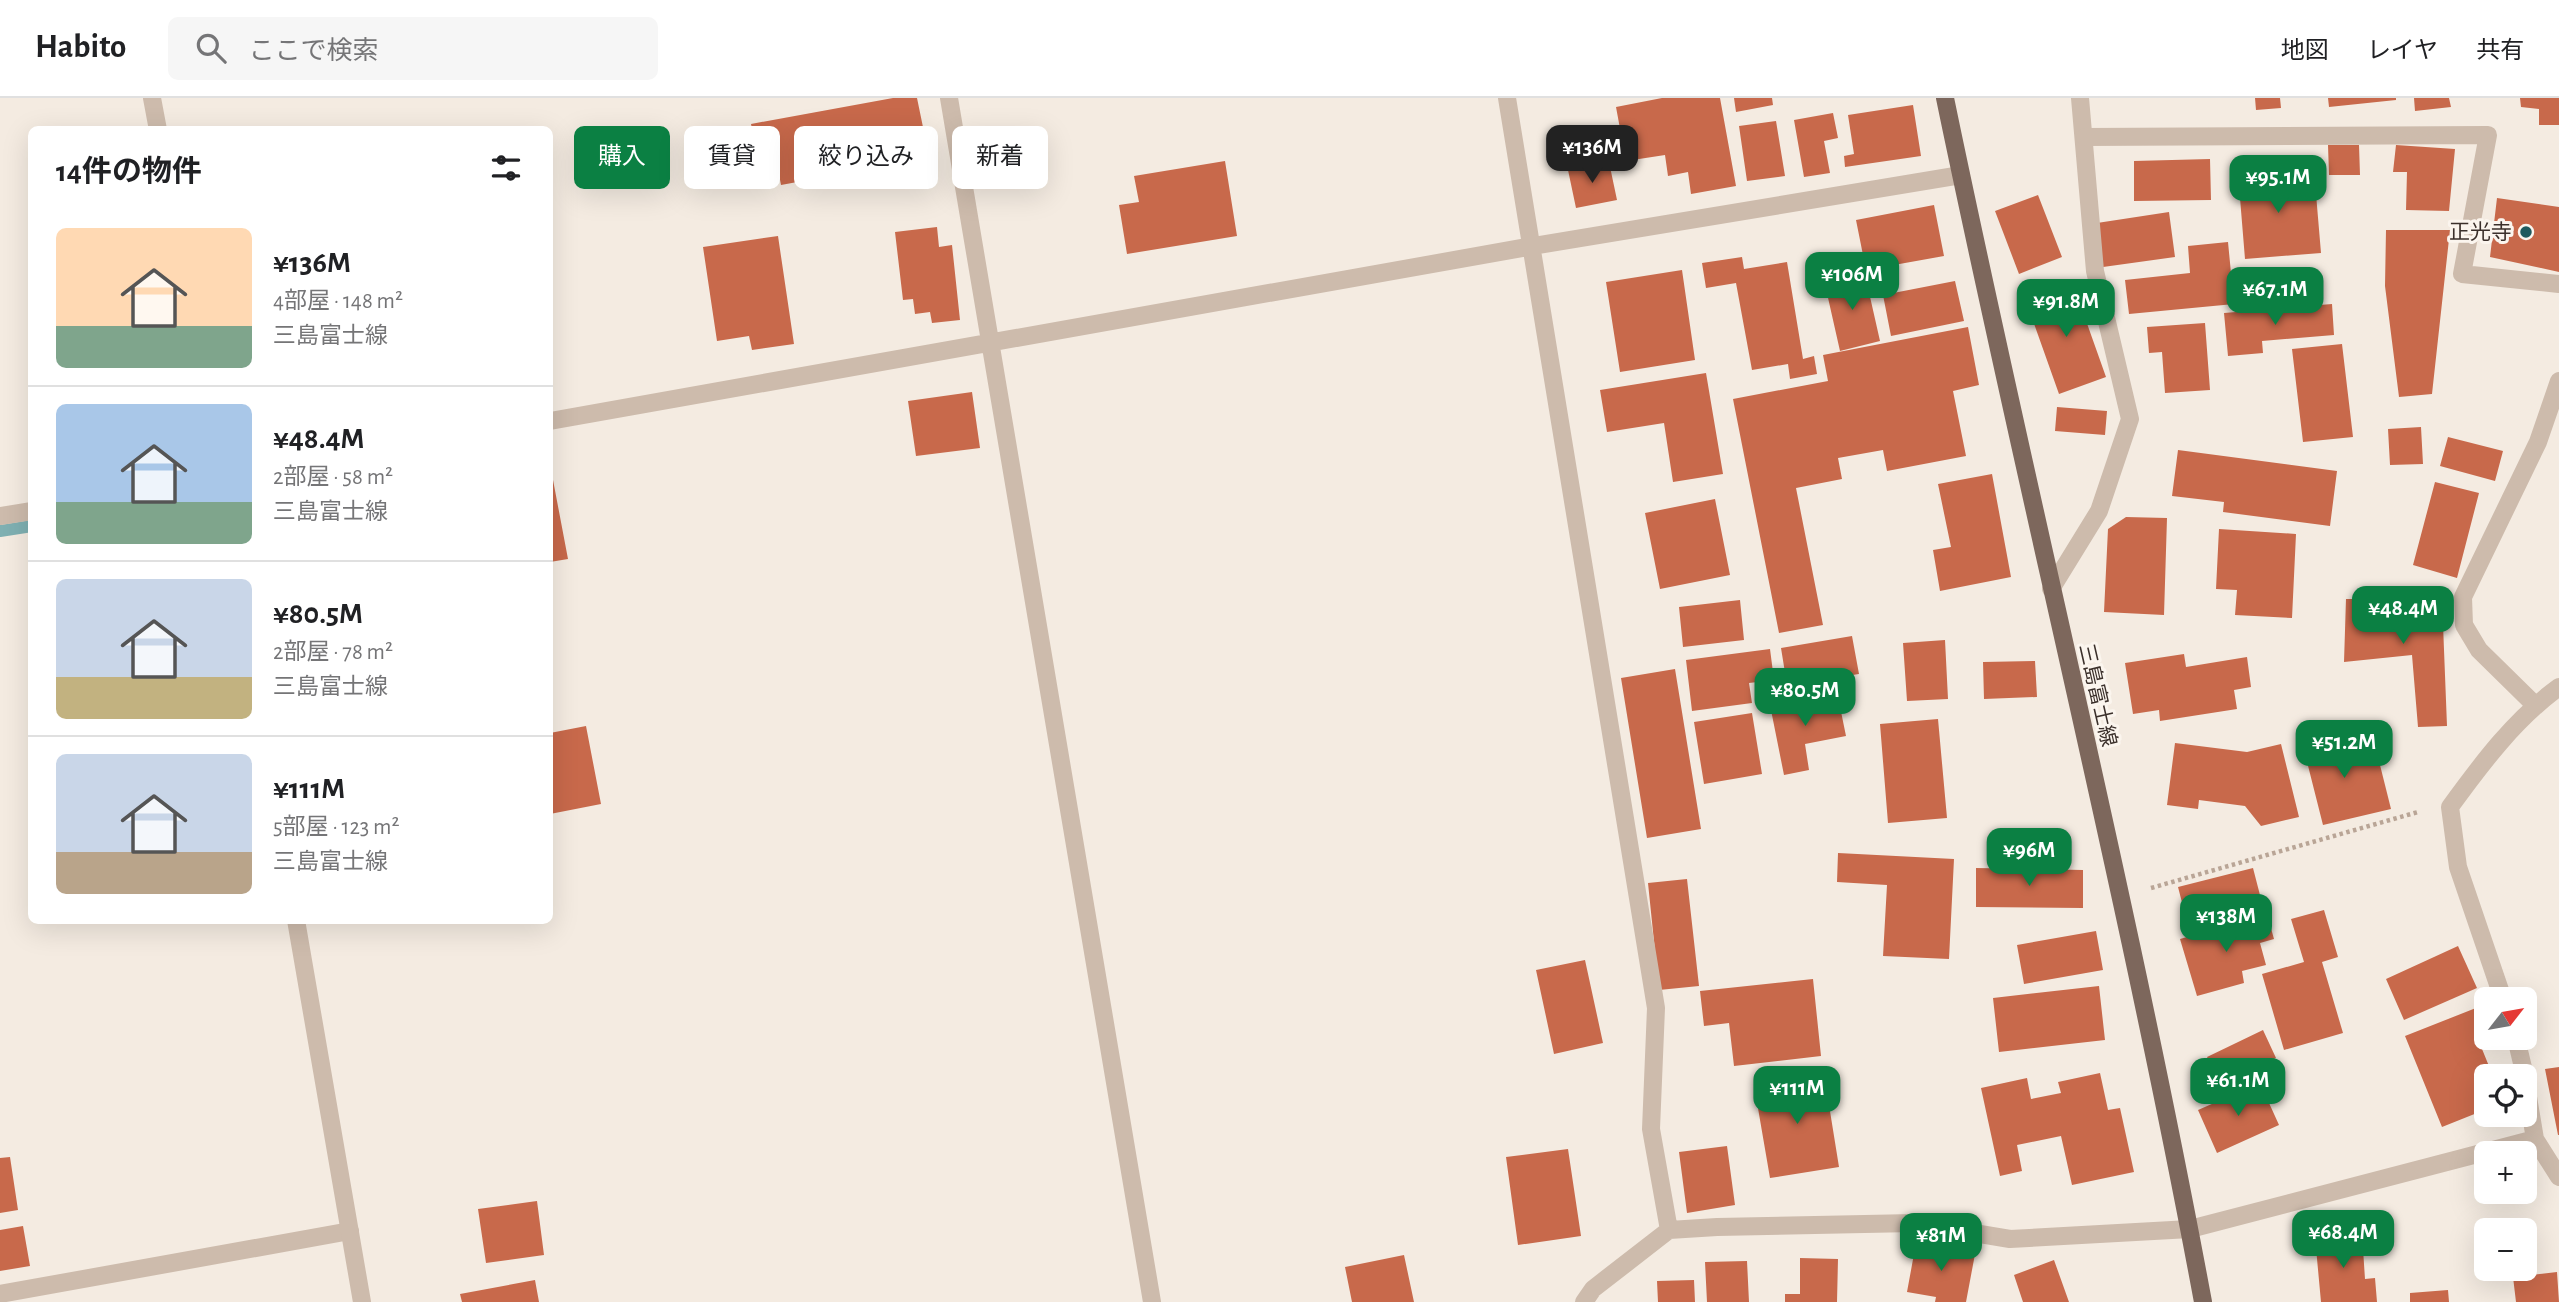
<!DOCTYPE html>
<html lang="ja">
<meta charset="utf-8">
<style>
body{margin:0;font-family:"Alegreya Sans","Noto Sans JP",sans-serif;background:#f6f6f6;color:#202124;height:100vh;display:flex;flex-direction:column;font-size:26px;white-space:nowrap}
*{box-sizing:border-box;margin:0}
p{font-size:23px;color:#757577}
.icon{flex:none;width:38px;height:38px;fill:none;stroke:currentColor;stroke-width:2;stroke-linecap:round;stroke-linejoin:round}
.map{position:relative;flex:1;overflow:hidden}
.panel{position:absolute;left:28px;top:28px;width:525px;height:798px;display:flex;flex-direction:column;background:#fff;border-radius:10px;box-shadow:0 7px 28px #0002}
.panel>*{flex:none}
.guide{position:absolute;left:574px;top:28px;width:665px;height:63px;display:flex;gap:14px}
.needle{width:46px;rotate:59deg}
.tools{position:absolute;left:2474px;top:889px;display:grid;gap:14px}
.tools a{display:grid;place-items:center;width:63px;height:63px;border-radius:10px;background:#fff;box-shadow:0 7px 28px #0002;font-size:35px}
.price{position:absolute;translate:-50% -60px;padding:0 16px;border-radius:14px;background:#0b8043;color:#fff;font-size:23px;line-height:46px;filter:drop-shadow(0 2px 4px #0008)}
.price::after{content:'';position:absolute;left:50%;top:42px;width:21px;height:16px;margin-left:-10px;background:inherit;clip-path:polygon(0 0,100% 0,50% 100%)}
.price.current{background:#222;color:#fff}
ul{padding:0;list-style:none}
li{display:flex;align-items:center;gap:21px;height:175px;padding:0 28px}
li+li{border-top:2px solid #e0e0e0}
li span{display:grid;place-items:center;flex:none;width:196px;height:140px;border-radius:10px;color:#555}
li>.icon{margin-inline-start:auto}
span .icon{width:84px;height:84px;fill:#fffc;stroke-width:1}
li b{font-size:30px}
h2{display:flex;justify-content:space-between;align-items:center;height:84px;padding:0 28px;font-size:30px}
.tag{padding:0 24px;border-radius:10px;background:#fff;box-shadow:0 7px 28px #0002;font-size:24px;line-height:63px}
.tag.current{background:#0b8043;color:#fff}
header{display:flex;align-items:center;gap:42px;box-sizing:border-box;height:98px;padding:0 35px;background:#fff;border-bottom:2px solid #e0e0e0}
header strong{font-size:33px}
nav{display:flex;gap:38px;margin-inline-start:auto;font-size:24px}
.search{width:490px;height:63px;background:#f6f6f6;display:flex;align-items:center;gap:18px;box-sizing:border-box;padding:0 24px;border-radius:10px;color:#757577;font-size:26px}
.map>svg:first-child{display:block}
</style>
<header>
<strong>Habito</strong>
<div class="search"><svg class="icon" aria-label="search" viewBox="0 0 24 24"><circle cx="10" cy="10" r="6"/><path d="M15 15l6 6"/></svg>ここで検索</div>
<nav><a>地図</a><a>レイヤ</a><a>共有</a></nav>
</header>
<div class="map">
<svg width="2559" height="1204" viewBox="0 0 2559 1204">
<rect width="100%" height="100%" fill="#f4ebe1"/>
<g fill="none" stroke-linecap="round" stroke-linejoin="round">
<!-- stream -->
<path stroke="#7fb0b2" stroke-width="12" d="M0,433l32,-5"/>
</g>
<!-- building -->
<path fill="#c8694b" d="M893,0h24l7,34 -23,4 5,26 -125,23 -5,-26 -17,3 -8,-38z
M1662,0h58l16,88 -45,8 -3,-22 -20,4 -3,-21 -39,6 -10,-54z
M1734,0h38l1,7 -37,7z
M2255,0h25l1,10 -25,2z
M2328,0h68v2l-67,7z
M2414,0h35l2,9 -36,4z
M2520,0h39v27h-20v-16l-18,-2z
M1913,7l8,51 -76,11 -1,-11 10,-2 -6,-39z
M1833,15l5,25 -14,3 6,32 -26,4 -10,-57z
M1776,23l9,55 -38,5 -8,-55z
M2328,47h31l1,30h-31z
M2396,47l59,4 -6,62 -43,-1 1,-38h-14z
M2210,61l1,41 -77,1v-40z
M1225,63l12,75 -110,18 -8,-49 20,-3 -5,-26z
M1609,64l8,38 -41,8 -8,-38z
M2289,64l4,33 23,-1 5,59 -76,6 -5,-61 11,-1 -3,-32z
M2038,97l24,62 -43,17 -24,-63z
M2497,100l62,9v65l-69,-15z
M1934,107l10,51 -78,14 -10,-50z
M2169,114l6,45 -72,10 -6,-44z
M937,129l2,20 13,-2 8,75 -28,3 -2,-11 -15,2 -2,-15 -10,1 -8,-68z
M2386,132h64l-18,164 -33,3 -14,-111z
M778,138l16,108 -42,6 -3,-14 -32,5 -14,-94z
M2228,144l6,62 -105,10 -4,-34 65,-7 -2,-27z
M1742,159l2,12 43,-7 16,97 11,-3 3,18 -27,5 -2,-15 -36,6 -16,-87 -30,5 -4,-25z
M1682,172l13,90 -75,12 -14,-90z
M1850,176l2,9 14,-4 14,62 -40,10 -16,-71z
M1955,183l9,40 -73,15 -8,-41z
M2073,186l33,93 -47,17 -33,-93z
M2332,206l2,31 -72,6 1,12 -35,3 -4,-43z
M2205,225l5,67 -45,3 -3,-41 -13,1 -2,-26z
M1968,229l11,58 -26,6 13,65 -79,15 -4,-21 -45,8 4,21 -46,9 27,137 -44,8 -46,-234 95,-18 -5,-26z
M2342,246l11,93 -50,5 -11,-93z
M1706,275l17,101 -50,8 -9,-59 -57,9 -7,-42z
M972,294l8,56 -64,8 -8,-55z
M2057,309l50,4 -2,24 -50,-4z
M2421,329l2,37 -33,1 -2,-36z
M2448,339l55,14 -8,30 -55,-15z
M2178,352l159,21 -7,55 -107,-14 1,-10 -52,-6z
M550,366l18,95 -18,3z
M1992,376l19,103 -71,14 -7,-41 18,-3 -13,-63z
M2435,384l44,11 -22,85 -44,-13z
M1715,401l15,76 -70,14 -15,-76z
M2126,419l41,1 -3,97 -60,-3 4,-83z
M2219,431l77,5 -4,84 -57,-3 2,-25 -21,-1z
M2346,501h96l5,127 -29,1 -6,-72 -68,7z
M1740,502l4,40 -61,7 -4,-40z
M1852,538l7,38 -72,11 -6,-37z
M1945,542l3,59 -41,2 -4,-58z
M1770,551l4,31 -25,3 3,20 -60,8 -6,-51z
M2184,556l2,13 61,-10 4,30 -17,3 3,19 -77,12 -1,-11 -26,4 -8,-51z
M2035,563l2,36 -53,2 -1,-37z
M1675,571l26,160 -54,9 -26,-160z
M1837,594l9,44 -41,8 4,26 -25,5 -14,-70z
M1752,615l10,61 -58,10 -10,-62z
M1938,621l9,99 -59,5 -8,-99z
M586,628l15,78 -51,10v-81z
M2347,633l8,35 24,-5 12,48 -68,16 -21,-83z
M2175,645l72,9 34,-8 18,73 -38,9 -16,-20 -46,-6 -1,9 -31,-4z
M1838,755l116,6 -5,100 -66,-3 4,-71 -50,-3z
M1976,770l107,2v38l-107,-1z
M2253,770l8,31 -75,19 -8,-31z
M1687,781l12,107 -40,4 -11,-107z
M2324,812l14,47 -16,5 21,71 -59,17 -22,-76 42,-12 -13,-43z
M2267,816l7,25 -14,4 6,22 -24,6 2,12 -47,13 -17,-57z
M2096,833l7,39 -79,14 -7,-39z
M2458,848l19,42 -73,32 -18,-41z
M1585,862l18,83 -49,11 -18,-84z
M1813,881l8,77 -87,10 -5,-43 -25,3 -4,-35z
M2099,888l6,54 -106,12 -6,-54z
M2481,908l6,15v17h6l3,6 -14,5 11,27h-6v33l-45,18 -37,-91z
M2263,932l13,28 -56,26 -13,-27z
M2559,969v68h-1l-13,-66z
M2100,975l8,37 12,-2 14,64 -62,13 -11,-49 -44,9 5,26 -22,5 -19,-88 46,-10 4,21 30,-6 -3,-11z
M1824,976l15,93 -69,11 -16,-93z
M2260,985l19,42 -62,28 -19,-43z
M1727,1048l8,59 -48,8 -8,-61z
M1568,1051l13,87 -63,9 -12,-88z
M10,1059l8,53 -18,3v-55z
M537,1103l7,54 -58,8 -8,-54z
M23,1128l7,40 -30,5v-41z
M2362,1136l3,45 10,-1 2,24h-56l-6,-65z
M1916,1145l59,11 -9,48h-31l1,-5 -29,-5z
M1404,1157l10,47h-62l-7,-35z
M1800,1160l38,1 -1,43h-52v-8h15z
M2054,1162l15,42h-46l-9,-27z
M1747,1163l2,41h-42l-2,-40z
M2557,1174l2,30h-43l-3,-25z
M535,1182l4,22h-77l-2,-8z
M1694,1182l1,22h-37l-1,-21z
M2448,1192l1,12h-39v-9z"/>
<g fill="none" stroke-linecap="round" stroke-linejoin="round">
<!-- path -->
<path stroke="#b9a596" stroke-width="4.5" stroke-dasharray="3.5 3.5" stroke-linecap="butt" d="M2151,790l267,-76"/>
<!-- service -->
<path stroke="#cdbbac" stroke-width="18" d="M2051,491l48,-78 31,-92 -35,-148 -15,-173"/>
<!-- minor -->
<path stroke="#cdbbac" stroke-width="18" d="M949,0l203,1204
M1507,0l149,910 -5,121 18,101 -76,59 -9,13
M2085,39l403,-2 -26,139 97,10
M550,323l983,-175 428,-71
M0,418l32,-5
M2535,607l-56,-55 -15,-25 -1,-28 75,-155 21,-61
M2503,901l-45,-132 -8,-60c32,-44 65,-88 109,-120
M2516,940l9,38
M2525,981l10,60 24,38
M1669,1132l48,-3 197,-4 96,16 180,-10 345,-90
M0,1196l350,-63"/>
<!-- tertiary -->
<path stroke="#cdbbac" stroke-width="18" d="M152,0l6,32
M296,822l66,382"/>
<!-- primary -->
<path stroke="#7d675c" stroke-width="18" d="M1945,0c83,402 183,800 258,1204"/>
</g>
<!-- markers -->
<circle fill="#1f5a5e" stroke="#fbf5ee" stroke-width="2.5" cx="2526" cy="134" r="7"/>
<g text-anchor="middle" stroke-width="6" stroke-linejoin="round" paint-order="stroke">
<!-- poi labels -->
<g font-size="21" fill="#3b302b" stroke="#fbf5ee" text-anchor="end">
<text x="2512" y="141">正光寺</text>
</g>
<!-- street labels -->
<g font-size="21" fill="#3b302b" stroke="#fbf5ee">
<text transform="translate(2098 597) rotate(77)" y="7">三島富士線</text>
</g>
</g>
</svg>
<div class="tools">
<a><svg class="needle" viewBox="-14 -14 28 28"><path d="M0-13l5 13h-10z" fill="#e53935"/><path d="M0 13l5-13h-10z" fill="#757577"/></svg></a>
<a><svg class="icon" aria-label="locate" viewBox="0 0 24 24"><circle cx="12" cy="12" r="6"/><path d="M12 2v4M12 18v4M2 12h4M18 12h4"/></svg></a>
<a>+</a>
<a>−</a>
</div>
<b class="price current" style="left:1592px;top:87px">¥136M</b>
<b class="price" style="left:2278px;top:117px">¥95.1M</b>
<b class="price" style="left:1852px;top:214px">¥106M</b>
<b class="price" style="left:2275px;top:229px">¥67.1M</b>
<b class="price" style="left:2066px;top:241px">¥91.8M</b>
<b class="price" style="left:2403px;top:548px">¥48.4M</b>
<b class="price" style="left:1805px;top:630px">¥80.5M</b>
<b class="price" style="left:2344px;top:682px">¥51.2M</b>
<b class="price" style="left:2029px;top:790px">¥96M</b>
<b class="price" style="left:2226px;top:856px">¥138M</b>
<b class="price" style="left:2238px;top:1020px">¥61.1M</b>
<b class="price" style="left:1797px;top:1028px">¥111M</b>
<b class="price" style="left:2343px;top:1172px">¥68.4M</b>
<b class="price" style="left:1941px;top:1175px">¥81M</b>
<div class="guide">
<a class="tag current">購入</a>
<a class="tag">賃貸</a>
<a class="tag">絞り込み</a>
<a class="tag">新着</a>
</div>
<section class="panel">
<h2>14件の物件<svg class="icon" aria-label="filters" viewBox="0 0 24 24"><path d="M4 7h16M4 17h16"/><circle cx="9" cy="7" r="2"/><circle cx="15" cy="17" r="2"/></svg></h2>
<ul>
<li><span style="background:linear-gradient(#ffd9b3 70%,#7fa58c 0)"><svg class="icon" aria-label="home" viewBox="0 0 24 24"><path d="M3 11l9-7 9 7M6 9v11h12V9"/></svg></span><div><b>¥136M</b><p>4部屋 · 148 m²</p><p>三島富士線</p></div></li>
<li><span style="background:linear-gradient(#a9c7e8 70%,#7fa58c 0)"><svg class="icon" aria-label="home" viewBox="0 0 24 24"><path d="M3 11l9-7 9 7M6 9v11h12V9"/></svg></span><div><b>¥48.4M</b><p>2部屋 · 58 m²</p><p>三島富士線</p></div></li>
<li><span style="background:linear-gradient(#c9d6e8 70%,#c2b280 0)"><svg class="icon" aria-label="home" viewBox="0 0 24 24"><path d="M3 11l9-7 9 7M6 9v11h12V9"/></svg></span><div><b>¥80.5M</b><p>2部屋 · 78 m²</p><p>三島富士線</p></div></li>
<li><span style="background:linear-gradient(#c9d6e8 70%,#b9a48a 0)"><svg class="icon" aria-label="home" viewBox="0 0 24 24"><path d="M3 11l9-7 9 7M6 9v11h12V9"/></svg></span><div><b>¥111M</b><p>5部屋 · 123 m²</p><p>三島富士線</p></div></li>
</ul>
</section>
</div>
